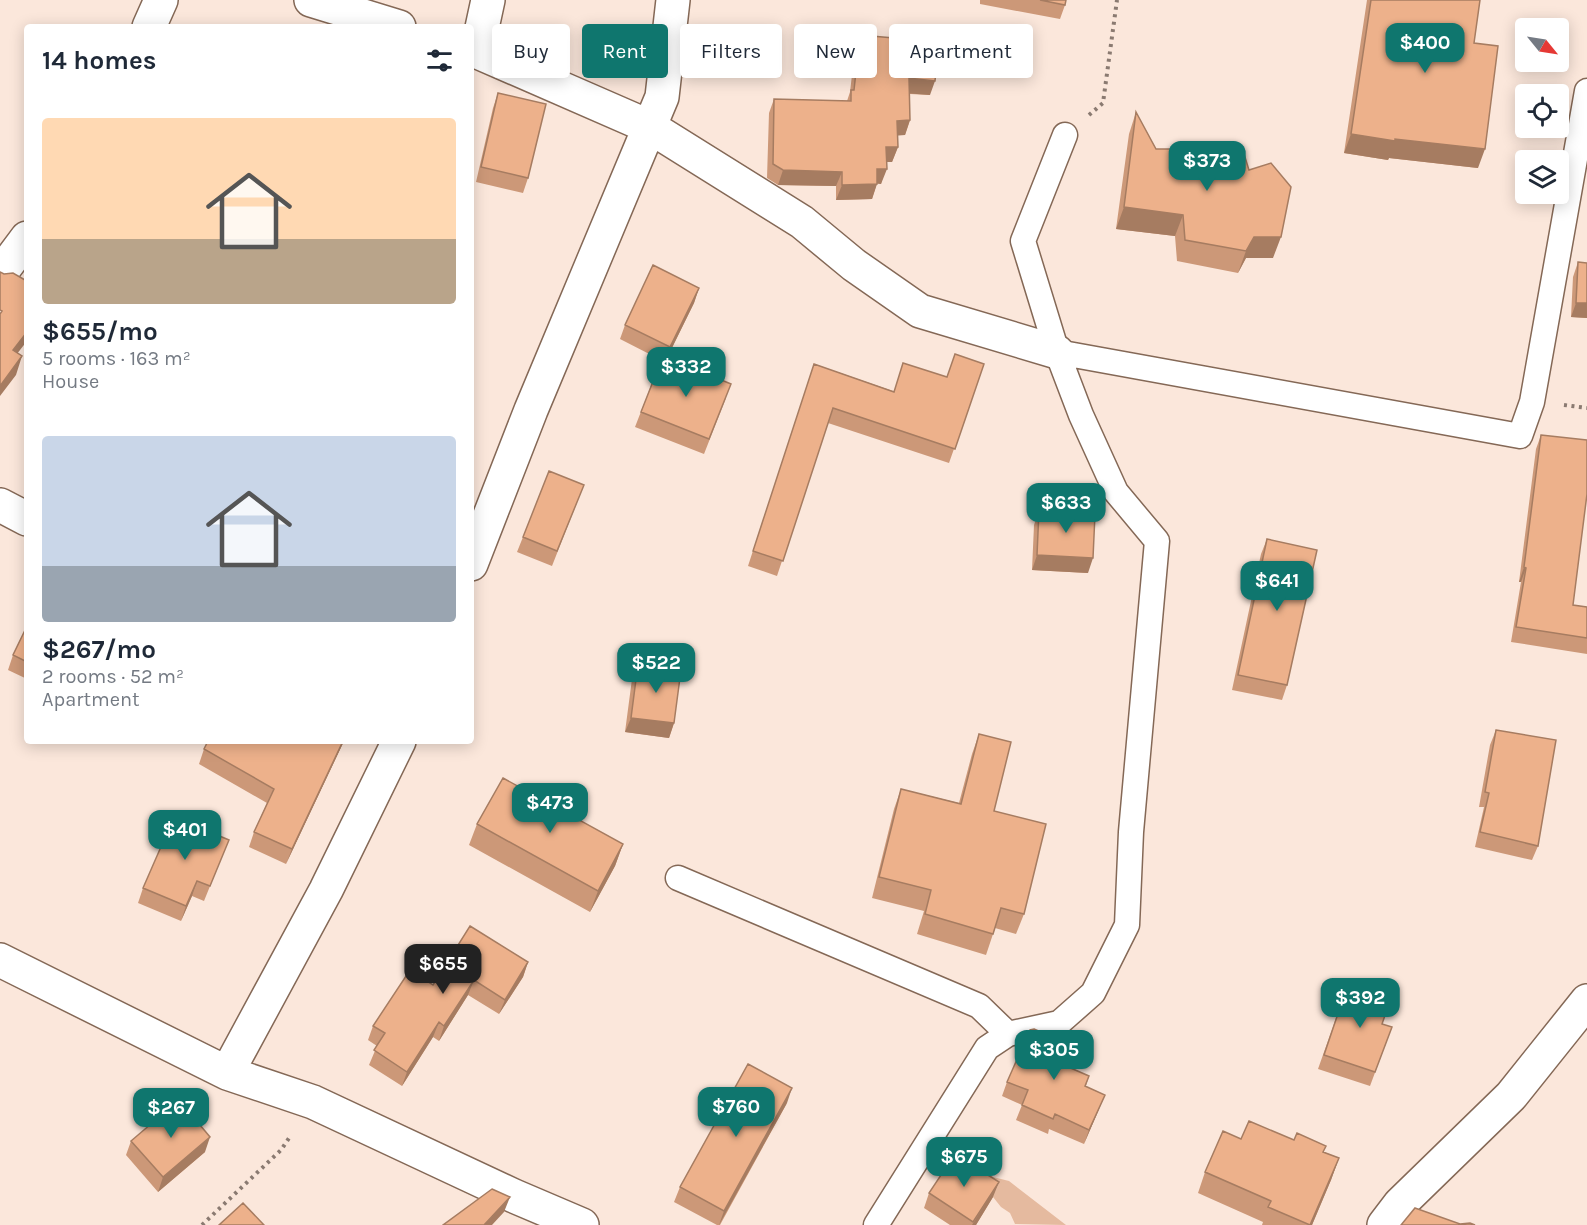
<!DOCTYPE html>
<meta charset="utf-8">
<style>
body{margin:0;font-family:Karla,sans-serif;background:#f2f2f3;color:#1f2937;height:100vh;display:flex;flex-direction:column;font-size:22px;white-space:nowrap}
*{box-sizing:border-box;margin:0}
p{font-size:20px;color:#747a83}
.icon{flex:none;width:33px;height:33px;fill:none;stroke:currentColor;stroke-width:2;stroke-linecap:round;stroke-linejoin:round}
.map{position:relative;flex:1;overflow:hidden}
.drawer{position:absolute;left:24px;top:24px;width:450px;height:720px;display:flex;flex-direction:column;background:#fff;border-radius:6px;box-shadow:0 3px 15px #0003}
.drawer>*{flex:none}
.top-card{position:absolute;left:492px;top:24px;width:570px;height:54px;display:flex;gap:12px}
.needle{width:39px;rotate:120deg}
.controls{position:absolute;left:1515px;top:18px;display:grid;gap:12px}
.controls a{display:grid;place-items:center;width:54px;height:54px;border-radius:6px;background:#fff;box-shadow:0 3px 15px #0003;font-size:30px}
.price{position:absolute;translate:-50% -51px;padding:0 14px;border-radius:12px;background:#0f766e;color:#fff;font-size:20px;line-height:39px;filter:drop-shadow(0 2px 3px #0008)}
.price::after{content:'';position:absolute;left:50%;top:36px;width:18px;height:14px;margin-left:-9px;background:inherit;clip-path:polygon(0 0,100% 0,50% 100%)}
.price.active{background:#222;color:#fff}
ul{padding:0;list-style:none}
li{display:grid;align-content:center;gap:12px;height:318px;padding:0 18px}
li span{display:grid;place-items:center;height:186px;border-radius:6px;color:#555}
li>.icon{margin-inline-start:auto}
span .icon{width:108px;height:108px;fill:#fffc;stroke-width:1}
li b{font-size:26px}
h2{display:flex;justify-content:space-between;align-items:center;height:72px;padding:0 18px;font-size:26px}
.pill{padding:0 21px;border-radius:6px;background:#fff;box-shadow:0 3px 15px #0003;font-size:21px;line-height:54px}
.pill.active{background:#0f766e;color:#fff}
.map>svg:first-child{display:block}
</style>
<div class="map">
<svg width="1587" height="1225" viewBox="0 0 1587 1225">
<rect width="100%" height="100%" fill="#fbe7db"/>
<!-- green -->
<path fill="#e5ba9f" d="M964,1160l14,5 15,12 16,4 57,44 -51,-1 -5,-11 -9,-6 -8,-10 -35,-23z"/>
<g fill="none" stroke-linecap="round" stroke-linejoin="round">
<!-- lane casing -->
<g stroke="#846856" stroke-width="27">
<path id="lane" d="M1057,352l463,84 12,-34 55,-311
M678,878l301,128 29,28
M876,1225l111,-177 21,-14 51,-11 34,-30 34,-68 4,-93 26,-291 -41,-49 -35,-77 -24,-63 -34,-111 42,-106"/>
</g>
<!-- street casing -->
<g stroke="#846856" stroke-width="36">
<path id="street" d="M311,0l88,27
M149,27l12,-27
M471,49l179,78 152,95 52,43 66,46 137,41
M477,51l11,-51
M0,274l27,-36
M0,505l27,14
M471,564l60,-154 131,-313 11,-97
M0,960l227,113 86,29 201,94 68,29
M227,1073l99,-183 73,-149
M1384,1225l16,-21 111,-108 76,-95"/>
</g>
<!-- path -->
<path stroke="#8a7a71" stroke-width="4" stroke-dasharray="3 4.5" stroke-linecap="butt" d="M1089,115l14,-12 14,-103
M1564,405l23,3
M202,1225l79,-75 10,-15"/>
<!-- lane -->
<use href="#lane" stroke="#fff" stroke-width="24"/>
<!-- street -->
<use href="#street" stroke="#fff" stroke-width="33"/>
</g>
<!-- wall -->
<path fill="#cc9878" d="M980,0h86l-1,5 -5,14 -80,-15z
M1367,0h113l-6,43 4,125 -89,-10 -1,2 -44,-7z
M860,35l70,60 -20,-1v26l-5,15h-7v12l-6,15h-6l-5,22 -4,-1 -5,16 -36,1v-14l-58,-1 -11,-7 2,-65 5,-14 73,2 3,-9 5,-43z
M498,93l30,85 -5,15 -47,-11 17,-74z
M1136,112l20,37 117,109h-27l-8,15 -61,-12 -2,-25 -59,-7 13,-95z
M1578,262l9,56 -16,-1 2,-40z
M699,288l-5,15 -27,55 59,40 -22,56 -69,-27 26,-67 -41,-21 5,-14z
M814,364l79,27 53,-14 38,-13 -35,99 -121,-40 -51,153 -29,-10z
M1541,435l32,170 14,2v47l-76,-12 10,-60h-2l17,-133z
M578,500l-26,66 -35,-14 6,-15z
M1039,510l49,63 -56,-3 2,-45z
M1267,539l20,146 -5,15 -50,-10 29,-136z
M27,626v53l-19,-9 5,-15z
M638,664l36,59 -5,15 -44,-6 7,-53z
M1496,730l42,116 -6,14 -57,-13 9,-40h-5l11,-62z
M979,734l15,77 30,103 -8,20 -21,-6 -9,27 -69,-21 7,-23 -52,-13 22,-89 7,-20 58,14 13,-49z
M344,741l-58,123 -37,-17 5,-15 13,-29 -68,-39 5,-15z
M477,824l146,20 -8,22 -25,46 -121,-67z
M223,854l-19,47 -12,-5 -11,25 -43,-18 5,-15z
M528,962l-5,15 -24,37 -31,-19 -29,46 -6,-4 -31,49 -33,-21 8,-19 -9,-6 5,-14 60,-41z
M1348,984l34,40 10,3 -22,59 -52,-17z
M1067,1066l22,10 -3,10 13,23 -15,35 -35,-15 -1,5 -32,-14 6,-15 -20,-9 5,-14z
M787,1103l-67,122h-3l-43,-23 6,-15z
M1241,1139l53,1 45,18 -8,22 -19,45h-50l1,-3 -65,-29 7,-21z
M131,1141l74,11 -47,40 -32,-37z
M929,1193l64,4 -17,28h-26l-26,-17z"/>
<!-- shaded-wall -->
<path fill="#a67c61" d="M909,78l26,3 -5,14 -26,-2z
M910,120l-5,15 -13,1 5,-15z
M1351,134l44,5 90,10 -7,19 -89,-10 -1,2 -44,-7z
M886,147h12l-6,15h-11z
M877,169h10l-6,15 -10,-1z
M783,170l59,2 -6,14 -58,-1z
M877,184l-5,15 -36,1 6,-15z
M1124,207l59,8 -8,21 -59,-7z
M1254,237h27l-8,21h-27l-8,15 8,-22z
M699,288l-5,15 -29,59 5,-15z
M1576,303h11v15l-16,-1z
M27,332v9l-21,27 7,-18z
M22,356l-6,19 -16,21v-10z
M1037,555l56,3 -5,15 -56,-3z
M1524,567l2,1 -5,14h-2z
M631,718l43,5 -5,15 -44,-6z
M343,741h1l-58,123 6,-15z
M623,844l-8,22 -25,46 8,-21z
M197,881l-5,15 -11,25 5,-15z
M528,962l-5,15 -24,37 6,-14z
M474,980l-6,15 -29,46 5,-15z
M439,1022l-6,15 -31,49 5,-14z
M792,1088l-5,15 -68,122 5,-14z
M1105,1095l-21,49 5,-14z
M210,1137l-5,15 -47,40 5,-15z
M1339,1158l-8,22 -19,45h-2z
M999,1182l-6,15 -17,28h-4z
M510,1197l-6,15 -12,13h-8z"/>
<!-- building -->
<path fill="#edb18b" stroke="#a67c61" stroke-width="1.5" d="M1040,0h26l-1,5z
M1371,0h109l-6,43 24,3 -13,103 -90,-10v2l-44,-7z
M860,35l79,7 -4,39 -26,-3 1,42 -13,1 1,26h-12l1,22h-10v15l-35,1v-13l-59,-2 -10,-6 1,-65 77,2v-11h3z
M498,93l48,11 -18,74 -47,-11z
M1136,112l20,37h24l64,5 5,16 22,-7 20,24 -10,50h-27l-8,14 -61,-11 -2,-25 -59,-8z
M1578,262l9,1v40h-11z
M653,265l46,23 -29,59 -45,-22z
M0,272l4,2 9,-1 12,7 2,-2v54l-14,18 9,6 -22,30v-72l2,-3 -2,-1z
M955,354l29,10 -29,85 -122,-41 -50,153 -30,-10 61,-187 80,28 9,-29 44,14z
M663,356l68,28 -22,55 -68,-27z
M1541,435l46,5v54l-14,111 14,2v31l-71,-11 10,-59 -2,-1z
M549,471l35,14 -27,66 -34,-14z
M1039,510l56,4 -2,44 -56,-3z
M1267,539l50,11 -30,135 -49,-10z
M27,626v36l-14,-7z
M638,664l43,6 -7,53 -43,-5z
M1496,730l60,10 -18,106 -58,-14 9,-39 -4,-1z
M979,734l32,8 -17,69 52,13 -22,90 -23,-6 -8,26 -68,-20 6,-24 -52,-13 22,-88 60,15z
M208,741h135l-51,108 -38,-17 20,-43 -70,-40z
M503,778l120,66 -25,47 -121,-67z
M174,817l55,23 -19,46 -13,-5 -11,25 -43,-18z
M470,926l58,36 -23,38 -31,-20 -30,46 -5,-4 -32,50 -33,-22 11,-17 -12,-7 37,-56 23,15z
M1348,984l43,14 -9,26 10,3 -17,45 -51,-17z
M1034,1029l40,18 -8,19 23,10 -4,10 20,9 -16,35 -34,-16 -2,5 -31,-14 6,-15 -21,-8 23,-52z
M748,1064l44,24 -68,123 -44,-24z
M179,1100l31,37 -47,40 -32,-36z
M1249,1121l45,19 3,-7 29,13 -3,6 16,6 -29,67 -42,-18 3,-6 -66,-29 18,-41 18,8z
M955,1154l44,28 -26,40 -44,-29z
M492,1189l18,8 -26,28h-41z
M243,1203l21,22h-45z
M1415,1208l45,16 10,-1 5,2h-74z"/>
</svg>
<div class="controls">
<a><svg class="needle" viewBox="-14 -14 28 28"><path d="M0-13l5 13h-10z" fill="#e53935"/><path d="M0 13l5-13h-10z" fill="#747a83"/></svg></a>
<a><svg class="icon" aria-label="locate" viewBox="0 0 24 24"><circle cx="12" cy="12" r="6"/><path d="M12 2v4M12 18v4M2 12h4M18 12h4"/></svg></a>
<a><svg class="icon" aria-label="layers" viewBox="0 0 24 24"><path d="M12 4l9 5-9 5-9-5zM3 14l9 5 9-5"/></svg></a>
</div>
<b class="price" style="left:1425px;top:74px">$400</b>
<b class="price" style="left:1207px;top:192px">$373</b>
<b class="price" style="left:686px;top:398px">$332</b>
<b class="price" style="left:1066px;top:534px">$633</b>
<b class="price" style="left:1277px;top:612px">$641</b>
<b class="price" style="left:656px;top:694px">$522</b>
<b class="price" style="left:550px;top:834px">$473</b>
<b class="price" style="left:185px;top:861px">$401</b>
<b class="price active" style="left:443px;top:995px">$655</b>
<b class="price" style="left:1360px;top:1029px">$392</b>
<b class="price" style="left:1054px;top:1081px">$305</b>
<b class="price" style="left:736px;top:1138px">$760</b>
<b class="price" style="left:171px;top:1139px">$267</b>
<b class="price" style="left:964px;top:1188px">$675</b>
<div class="top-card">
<a class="pill">Buy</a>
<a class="pill active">Rent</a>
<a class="pill">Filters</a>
<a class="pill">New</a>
<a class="pill">Apartment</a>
</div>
<section class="drawer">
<h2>14 homes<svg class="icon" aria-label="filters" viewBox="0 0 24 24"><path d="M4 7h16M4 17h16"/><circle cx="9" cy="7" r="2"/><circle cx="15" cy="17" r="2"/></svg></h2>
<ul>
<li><span style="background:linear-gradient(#ffd9b3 65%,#b9a48a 0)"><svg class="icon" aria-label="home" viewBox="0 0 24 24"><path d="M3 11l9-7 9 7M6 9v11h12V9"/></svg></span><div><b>$655/mo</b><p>5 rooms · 163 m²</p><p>House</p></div></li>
<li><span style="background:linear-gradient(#c9d6e8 70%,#9aa5b1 0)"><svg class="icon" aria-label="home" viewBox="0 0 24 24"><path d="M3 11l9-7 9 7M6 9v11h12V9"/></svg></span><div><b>$267/mo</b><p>2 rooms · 52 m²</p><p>Apartment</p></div></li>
</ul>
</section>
</div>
